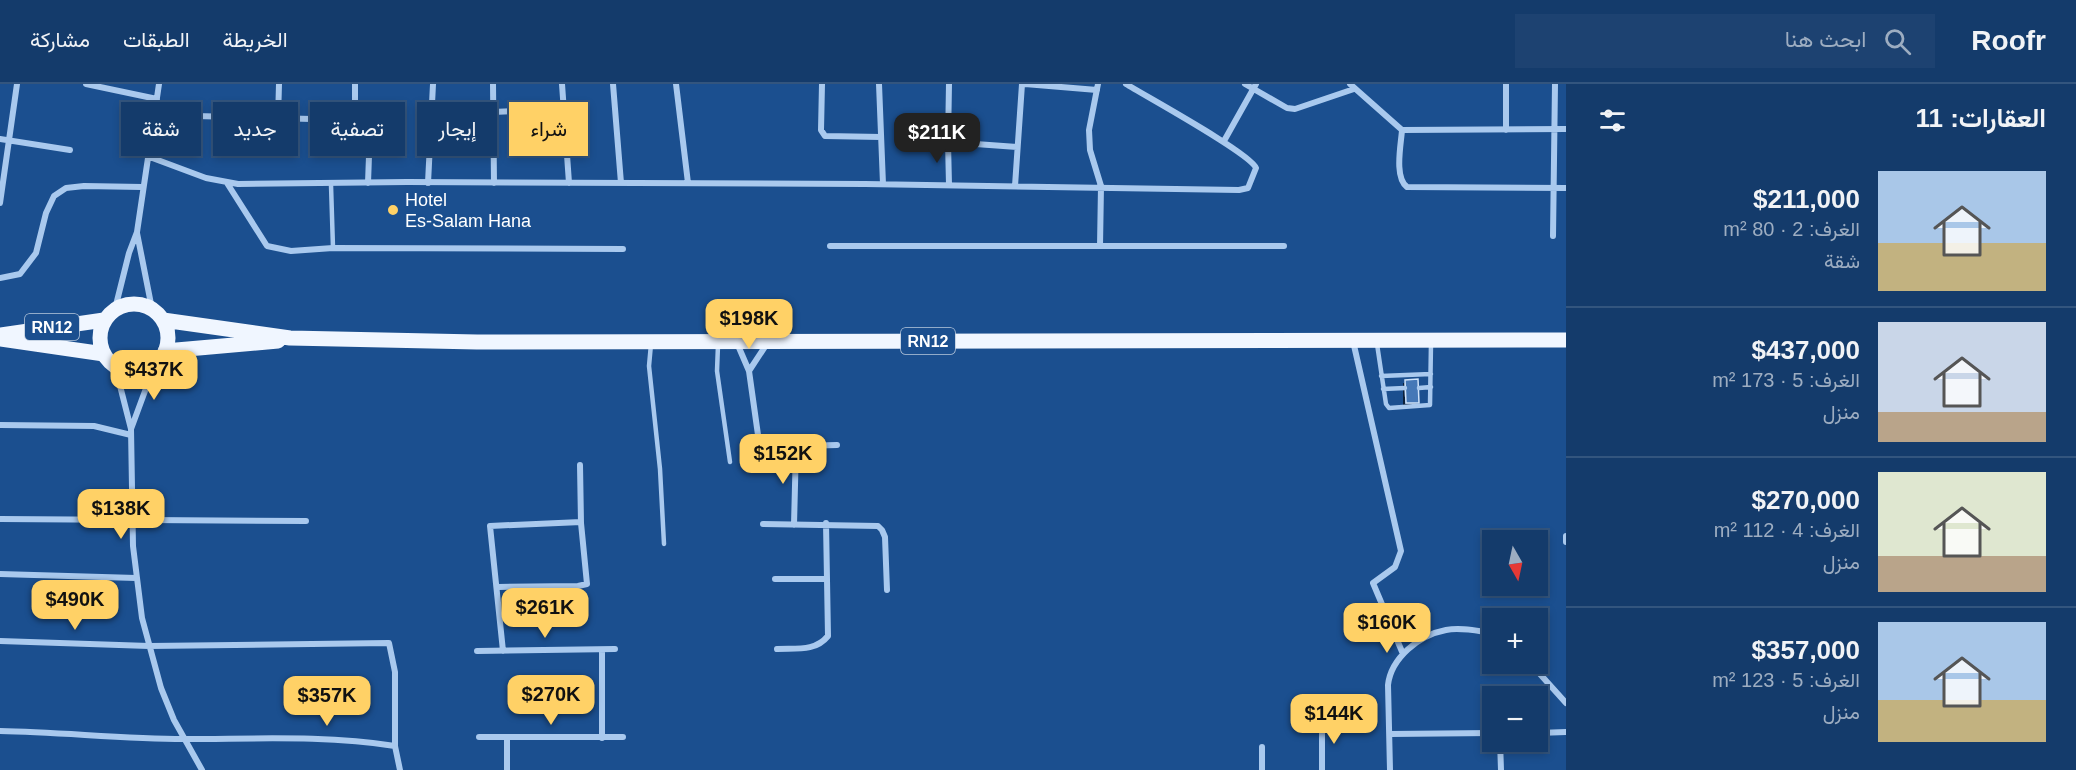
<!DOCTYPE html>
<html lang="ar">
<meta charset="utf-8">
<style>
body{margin:0;font-family:Helvetica,Vazirmatn,sans-serif;background:#1d4271;color:#f1f3f6;direction:rtl;height:100vh;display:flex;flex-direction:column;font-size:22px;white-space:nowrap}
*{box-sizing:border-box;margin:0}
p{font-size:20px;color:#9dadc1}
.icon{flex:none;width:33px;height:33px;fill:none;stroke:currentColor;stroke-width:2;stroke-linecap:round;stroke-linejoin:round}
.map{position:relative;flex:1;overflow:hidden;direction:ltr}
.sheet{display:flex;flex-direction:column;background:#143b6b;width:510px}
.sheet>*{flex:none}
.top-card{position:absolute;left:18px;top:18px;width:570px;height:54px;direction:rtl;display:flex;gap:12px}
.needle{width:39px;rotate:171deg}
.fabs{position:absolute;left:1482px;top:446px;display:grid;gap:12px}
.fabs a{display:grid;place-items:center;width:66px;height:66px;border-radius:0px;background:#143b6b;box-shadow:0 3px 9px #0003,0 0 0 2px #33557e;font-size:30px}
.price{position:absolute;translate:-50% -51px;padding:0 14px;border-radius:12px;background:#ffd166;color:#111;font-size:20px;line-height:39px;filter:drop-shadow(0 2px 3px #0008)}
.price::after{content:'';position:absolute;left:50%;top:36px;width:18px;height:14px;margin-left:-9px;background:inherit;clip-path:polygon(0 0,100% 0,50% 100%)}
.price.selected{background:#222;color:#fff}
ul{padding:0;list-style:none}
li{display:flex;align-items:center;gap:18px;height:150px;padding:0 30px}
li+li{border-top:2px solid #33557e}
li span{display:grid;place-items:center;flex:none;width:168px;height:120px;border-radius:0px;color:#555}
li>.icon{margin-inline-start:auto}
span .icon{width:72px;height:72px;fill:#fffc;stroke-width:1}
li b{font-size:26px}
h2{display:flex;justify-content:space-between;align-items:center;height:72px;padding:0 30px;font-size:26px}
.tag{padding:0 21px;border-radius:0px;background:#143b6b;box-shadow:0 3px 9px #0003,0 0 0 2px #33557e;font-size:21px;line-height:54px}
.tag.selected{background:#ffd166;color:#111}
header{display:flex;align-items:center;gap:36px;box-sizing:border-box;height:84px;padding:0 30px;background:#143b6b;border-bottom:2px solid #33557e}
header strong{font-size:28px}
nav{display:flex;gap:33px;margin-inline-start:auto;font-size:21px}
.search{width:420px;height:54px;background:#1d4271;display:flex;align-items:center;gap:15px;box-sizing:border-box;padding:0 21px;border-radius:0px;color:#9dadc1;font-size:22px}
main{display:flex;flex:1;min-height:0}
.map>svg:first-child{display:block}
</style>
<header>
<strong>Roofr</strong>
<div class="search"><svg class="icon" aria-label="search" viewBox="0 0 24 24"><circle cx="10" cy="10" r="6"/><path d="M15 15l6 6"/></svg>ابحث هنا</div>
<nav><a>الخريطة</a><a>الطبقات</a><a>مشاركة</a></nav>
</header>
<main>
<section class="sheet">
<h2>العقارات: 11<svg class="icon" aria-label="filters" viewBox="0 0 24 24"><path d="M4 7h16M4 17h16"/><circle cx="9" cy="7" r="2"/><circle cx="15" cy="17" r="2"/></svg></h2>
<ul>
<li><span style="background:linear-gradient(#a9c7e8 60%,#c2b280 0)"><svg class="icon" aria-label="home" viewBox="0 0 24 24"><path d="M3 11l9-7 9 7M6 9v11h12V9"/></svg></span><div><b>$211,000</b><p>الغرف: 2 · 80 m²</p><p>شقة</p></div></li>
<li><span style="background:linear-gradient(#c9d6e8 75%,#b9a48a 0)"><svg class="icon" aria-label="home" viewBox="0 0 24 24"><path d="M3 11l9-7 9 7M6 9v11h12V9"/></svg></span><div><b>$437,000</b><p>الغرف: 5 · 173 m²</p><p>منزل</p></div></li>
<li><span style="background:linear-gradient(#dfe7d0 70%,#b9a48a 0)"><svg class="icon" aria-label="home" viewBox="0 0 24 24"><path d="M3 11l9-7 9 7M6 9v11h12V9"/></svg></span><div><b>$270,000</b><p>الغرف: 4 · 112 m²</p><p>منزل</p></div></li>
<li><span style="background:linear-gradient(#a9c7e8 65%,#c2b280 0)"><svg class="icon" aria-label="home" viewBox="0 0 24 24"><path d="M3 11l9-7 9 7M6 9v11h12V9"/></svg></span><div><b>$357,000</b><p>الغرف: 5 · 123 m²</p><p>منزل</p></div></li>
</ul>
</section>
<div class="map">
<svg width="1566" height="686" viewBox="0 0 1566 686">
<defs>
<filter id="shadow"><feDropShadow dx="-4" dy="4" stdDeviation="0" flood-color="#0009"/></filter>
</defs>
<rect width="100%" height="100%" fill="#1b4f8f"/>
<!-- building -->
<path fill="#4478b7" stroke="#cfe3fa" stroke-width="1.5" filter="url(#shadow)" d="M1418,295l1,24h-13l-1,-23z"/>
<g fill="none" stroke-linecap="round" stroke-linejoin="round">
<!-- service -->
<path stroke="#a9c9ee" stroke-width="4.5" d="M331,101l2,63
M651,260l-2,22 11,103 4,75
M1377,260l9,60 3,4 41,-3 1,-62
M718,261l-1,26 13,91
M1381,292l50,-2
M1419,304l12,-1
M1383,305l22,-1"/>
<!-- minor -->
<path stroke="#a9c9ee" stroke-width="6" d="M86,0l71,15
M493,0l1,99
M562,0l7,99
M613,0l8,99
M676,0l12,99
M822,0l-1,46 4,6 56,1
M879,0l4,100
M949,0l-1,58 69,5
M1025,0l72,6
M1098,0l-9,46 1,20 11,36 -1,60
M1245,0l42,24 8,1 59,-20
M1350,0l52,46c-1,15 -8,47 5,57l159,1
M493,28l72,-3
M155,31l195,5 17,3 3,6 -2,54
M278,36l1,-36
M355,36v-36
M1402,46l164,-1
M1506,46v-46
M0,55l70,11
M1224,57l32,-57
M948,58l1,43
M147,72l59,22 32,6 169,-2 458,2 374,6 9,-2 8,-20c-6,-15 -109,-71 -130,-84
M227,99l40,63 24,5 42,-3 290,1
M428,99l5,-99
M1015,102l7,-102
M0,119l17,-119
M137,149l15,76
M1553,152l2,-152
M830,162h454
M0,194l20,-4 16,-21 10,-40 8,-17 12,-8 18,-2 58,1
M115,225l14,-56 8,-21 22,-148
M1353,257l48,210 -6,16 -22,16 30,71
M737,259l12,28 10,71 6,5 72,-2
M115,282l16,63 2,117 9,72 19,70 13,32 28,50
M749,287l19,-29
M0,341l94,1 37,9
M131,345l24,-65
M0,435l306,2
M763,440l115,2 4,4 3,7 2,53
M794,441l2,-79
M1566,452v6
M0,490l136,4
M775,495h51
M498,503l80,-1 9,-2 -6,-61 -1,-58
M0,557l149,5 240,-3 6,29v74c-70,-11 -140,-7 -211,-7 -61,0 -123,-7 -184,-8
M777,565c19,-1 38,3 51,-13l-2,-113
M477,567l138,-2
M503,567l-13,-125 91,-4
M1530,579l36,40
M1538,649l28,-1
M1390,650l102,-1
M479,653h144
M602,654v-87
M1500,657l1,29
M395,662l5,24
M1262,663v23
M507,686v-32
M1322,686v-51
M1390,686l-2,-85c3,-27 31,-50 58,-55 15,-3 31,1 46,3"/>
<!-- primary -->
<path stroke="#f0f6ff" stroke-width="15" d="M100 254a34 34 0 1 1 68 0a34 34 0 1 1-68 0Z
M163,236l127,18 187,4 1089,-2
M0,251l104,-15
M0,255l104,15
M165,267l113,-10"/>
</g>
<!-- markers -->
<circle fill="#ffd166" stroke="#1b4f8f" stroke-width="2" cx="393" cy="126" r="6"/>
<g text-anchor="middle" stroke-width="4.5" stroke-linejoin="round" paint-order="stroke">
<!-- shield labels -->
<g fill="#1b4f8f" stroke="#bbcadd" stroke-width="1.5">
<rect x="25" y="230" width="54" height="26" rx="4.5"/>
<rect x="901" y="244" width="54" height="26" rx="4.5"/>
</g>
<g font-size="16" font-weight="bold" fill="#fff">
<text x="52" y="249">RN12</text>
<text x="928" y="263">RN12</text>
</g>
<!-- poi labels -->
<g font-size="18" fill="#fff" stroke="#1b4f8f" text-anchor="start">
<text x="405" y="122">Hotel<tspan x="405" dy="21">Es-Salam Hana</tspan></text>
</g>
</g>
</svg>
<div class="fabs">
<a><svg class="needle" viewBox="-14 -14 28 28"><path d="M0-13l5 13h-10z" fill="#e53935"/><path d="M0 13l5-13h-10z" fill="#9dadc1"/></svg></a>
<a>+</a>
<a>−</a>
</div>
<b class="price selected" style="left:937px;top:80px">$211K</b>
<b class="price" style="left:749px;top:266px">$198K</b>
<b class="price" style="left:154px;top:317px">$437K</b>
<b class="price" style="left:783px;top:401px">$152K</b>
<b class="price" style="left:121px;top:456px">$138K</b>
<b class="price" style="left:75px;top:547px">$490K</b>
<b class="price" style="left:545px;top:555px">$261K</b>
<b class="price" style="left:1387px;top:570px">$160K</b>
<b class="price" style="left:551px;top:642px">$270K</b>
<b class="price" style="left:327px;top:643px">$357K</b>
<b class="price" style="left:1334px;top:661px">$144K</b>
<div class="top-card">
<a class="tag selected">شراء</a>
<a class="tag">إيجار</a>
<a class="tag">تصفية</a>
<a class="tag">جديد</a>
<a class="tag">شقة</a>
</div>
</div>
</main>
